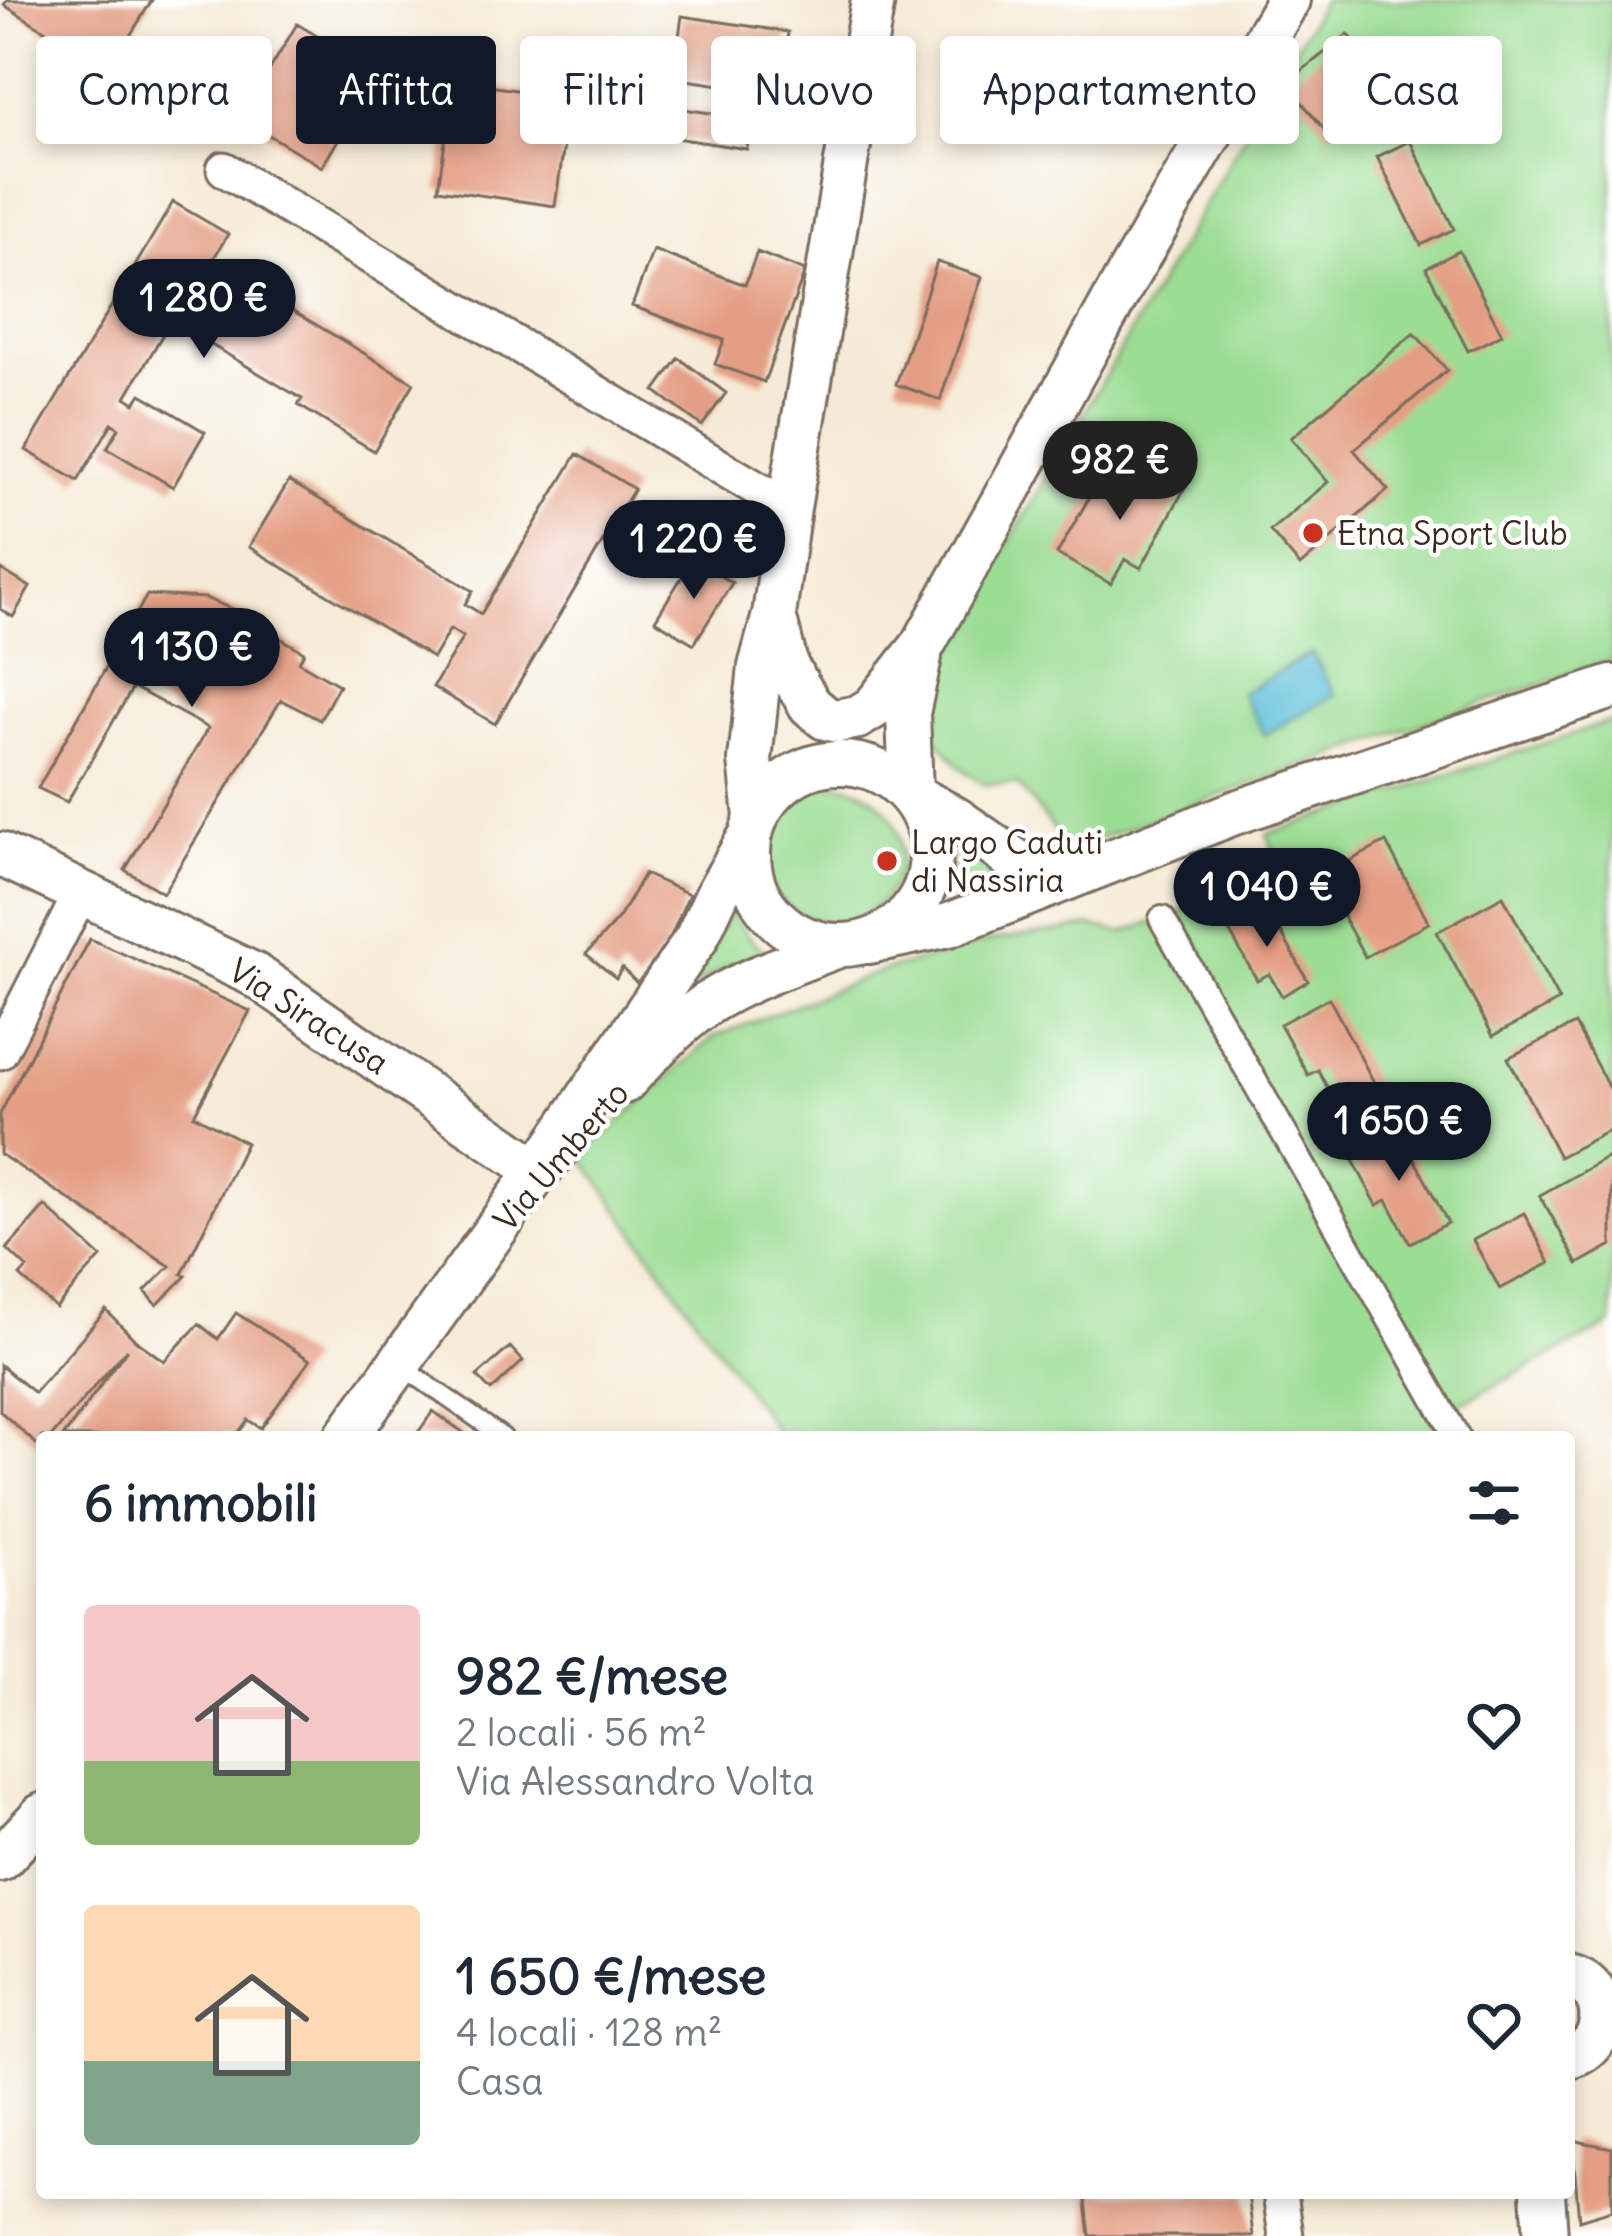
<!DOCTYPE html>
<html lang="it">
<meta charset="utf-8">
<style>
body{margin:0;font-family:Delius,sans-serif;background:#f6f6f7;color:#1f2937;height:100vh;display:flex;flex-direction:column;font-size:45px;white-space:nowrap}
*{box-sizing:border-box;margin:0}
p{font-size:39px;color:#747a83}
.icon{flex:none;width:66px;height:66px;fill:none;stroke:currentColor;stroke-width:2;stroke-linecap:round;stroke-linejoin:round}
.map{position:relative;flex:1;overflow:hidden}
.details{position:absolute;left:36px;top:1431px;width:1539px;height:768px;display:flex;flex-direction:column;background:#fff;border-radius:12px;box-shadow:0 6px 18px #0003}
.details>*{flex:none}
.hud{position:absolute;left:36px;top:36px;width:1542px;height:108px;display:flex;gap:24px}
.price{position:absolute;translate:-50% -102px;padding:0 27px;border-radius:42px;background:#111827;color:#fff;font-size:39px;line-height:78px;filter:drop-shadow(0 3px 6px #0008)}
.price::after{content:'';position:absolute;left:50%;top:72px;width:36px;height:27px;margin-left:-18px;background:inherit;clip-path:polygon(0 0,100% 0,50% 100%)}
.price.current{background:#222;color:#fff}
ul{padding:0;list-style:none}
li{display:flex;align-items:center;gap:36px;height:300px;padding:0 48px}
li span{display:grid;place-items:center;flex:none;width:336px;height:240px;border-radius:12px;color:#555}
li>.icon{margin-inline-start:auto}
span .icon{width:144px;height:144px;fill:#fffc;stroke-width:1}
li b{font-size:51px}
h2{display:flex;justify-content:space-between;align-items:center;height:144px;padding:0 48px;font-size:51px}
.tag{padding:0 42px;border-radius:12px;background:#fff;box-shadow:0 6px 18px #0003;font-size:42px;line-height:108px}
.tag.current{background:#111827;color:#fff}
.map>svg:first-child{display:block}
</style>
<div class="map">
<svg width="1612" height="2236" viewBox="0 0 1612 2236">
<rect width="100%" height="100%" fill="#fff"/>
<filter id="ink" filterUnits="userSpaceOnUse"><feTurbulence type="fractalNoise" baseFrequency=".00833" numOctaves="2"/><feDisplacementMap in="SourceGraphic" scale="24" xChannelSelector="R" yChannelSelector="G"/><feConvolveMatrix kernelMatrix="1 2 1 2 8 2 1 2 1" color-interpolation-filters="sRGB"/></filter>
<filter id="wash" filterUnits="userSpaceOnUse"><feTurbulence type="fractalNoise" baseFrequency=".004" numOctaves="4" result="noise"/><feDisplacementMap in="SourceGraphic" scale="48" xChannelSelector="R" yChannelSelector="G"/><feGaussianBlur stdDeviation="2.7" result="paint"/><feColorMatrix in="noise" values="0 0 0 0 0 0 0 0 0 0 0 0 0 0 0 0 0 1.4 0 .05"/><feComposite in="paint" operator="in"/></filter>
<g filter="url(#wash)">
<rect width="100%" height="100%" fill="#f5ead5"/>
<!-- green -->
<path fill="#9cdd94" stroke="#6c8459" stroke-width="3" d="M1323,0h289v660l-174,58 -369,131 -51,-65h-35l-23,-17 -20,-24 -14,-28 10,-47z
M1612,721v603l-168,88 13,25h-677l-199,-281 133,-119 165,-65 111,-31 102,-15 30,7 161,-57 -16,-42z
M763 853a69 69 0 1 1 138 0a69 69 0 1 1-138 0Z
M956,840l64,41 -69,14 6,-35z
M731,912l17,25 23,20 -42,9 -42,23z"/>
<!-- water -->
<path fill="#59bed7" stroke="#4a747a" stroke-width="3" d="M1312,653l23,42 -71,40 -23,-42z"/>
<g id="blocks">
<!-- building -->
<path fill="#e49e83" d="M7,0h145l-43,70 -105,-65z
M682,16l106,16 -8,62 -107,-16z
M297,24l81,48 -56,95 -81,-49z
M1348,34l52,64 -32,26 -10,-13 -30,23 -42,-51z
M454,81l117,17 -16,108 -117,-17z
M603,97l148,22 -4,30 -149,-23z
M1410,141l44,88 -33,16 -44,-88z
M173,202l55,32 -23,39 19,11 7,-10 183,109 -40,68 -76,-46 4,-6 -109,-65 14,-22 -23,-14 -58,99 9,6 6,-9 64,38 -32,55 -66,-39 12,-20 -7,-5 -34,58 -52,-31z
M653,250l92,35 12,-33 48,19 -41,111 -49,-18 9,-24 -92,-34z
M1459,251l43,83 -34,17 -42,-83z
M937,262l45,15 -42,123 -44,-16z
M1414,333l33,37 -93,80 34,40 -88,76 -30,-35 58,-49 -37,-44z
M679,358l47,35 -24,33 -47,-35z
M577,454l57,35 -139,235 -62,-37 30,-50 -13,-8 -17,29 -184,-111 40,-66 184,110 -8,13 16,10z
M1107,466l43,24 10,-18 26,14 -45,82 -16,-9 -14,25 -54,-30z
M693,559l39,24 -38,61 -39,-24z
M0,569l30,18 -17,30 -13,-8z
M147,595l58,3 62,25 -2,6 39,23 -5,10 40,23 -19,35 -39,-20 -118,193 -38,-23 83,-142 -75,-41 -66,115 -29,-14z
M1386,842l43,81 -64,34 -44,-81z
M644,874l45,20 -24,56 -28,33 -15,-15 -6,10 -30,-24 33,-36z
M1503,896l56,105 -66,35 -56,-104z
M1266,905l42,76 -26,15 -13,-22 -12,6 -30,-53z
M90,939l160,72 -56,104 52,28 -64,131 4,2 -29,29 -12,-14 25,-25 -170,-112v-40z
M1329,998l50,94 -38,21 -23,-43 -10,5 -28,-51z
M1575,1024l37,70v35l-53,28 -51,-99z
M1398,1128l50,95 -38,20 -23,-43 -10,5 -28,-52z
M1612,1155v90l-34,19 -38,-69z
M45,1206l56,51 -45,51 -36,-32 7,-8 -20,-19z
M1524,1213l26,50 -50,26 -27,-49z
M106,1310l29,30 29,21 35,-37 19,15 18,-26 74,47 -49,68 -13,-8 -13,17h-172l64,-88 -76,88h-9v12l-42,-38v-46l34,28z
M510,1347l13,14 -32,30 -14,-15z
M433,1411l31,22 -2,4h-47z
M1572,2140l40,8v62l-33,10z
M1085,2193h163l5,43h-163z"/>
</g>
</g>
<g filter="url(#ink)">
<use href="#blocks" fill-opacity="0" stroke="#7c6d5e" stroke-width="3"/>
<g fill="none" stroke-linecap="round" stroke-linejoin="round">
<!-- service casing -->
<g stroke="#7c6d5e" stroke-width="22">
<path id="service" d="M400,1365l103,72"/>
</g>
<!-- pedestrian casing -->
<g stroke="#7c6d5e" stroke-width="30">
<path id="pedestrian" d="M1162,919l295,518"/>
</g>
<!-- minor casing -->
<g stroke="#7c6d5e" stroke-width="39">
<path id="minor" d="M224,169l565,339
M0,1052l81,-159
M1280,2193l6,43"/>
</g>
<!-- tertiary casing -->
<g stroke="#7c6d5e" stroke-width="48">
<path id="tertiary" d="M774,615l13,52 23,38 15,13 12,3 21,-4 16,-10 49,-62 205,-370 160,-275
M920,657l-12,56 3,81 45,25 67,47 56,7
M749 854a91 91 0 1 1 182 0a91 91 0 1 1-182 0Z
M756,817l-6,-57 10,-93 14,-52 15,-107 84,-508
M0,854l255,121 283,196 158,-232 22,-47 31,-54
M869,942l80,-17 285,-112 378,-126
M624,1082c25,-27 52,-56 83,-78 36,-24 90,-42 131,-58
M346,1437l192,-266 17,-18
M0,1860l42,-45
M1569,1976c43,9 43,72 0,81
M1543,2193l3,43"/>
</g>
<!-- service -->
<use href="#service" stroke="#fff" stroke-width="16"/>
<!-- pedestrian -->
<use href="#pedestrian" stroke="#fff" stroke-width="24"/>
<!-- minor -->
<use href="#minor" stroke="#fff" stroke-width="33"/>
<!-- tertiary -->
<use href="#tertiary" stroke="#fff" stroke-width="42"/>
</g>
</g>
<!-- markers -->
<g fill="#c8321e" stroke="#fff" stroke-width="4.5">
<circle cx="1313" cy="533" r="12"/>
<circle cx="887" cy="861" r="12"/>
</g>
<g text-anchor="middle" stroke-width="9" stroke-linejoin="round" paint-order="stroke">
<!-- poi labels -->
<g font-size="33" fill="#3b2a1e" stroke="#fff" text-anchor="start">
<text x="1337" y="545">Etna Sport Club</text>
<text x="911" y="854">Largo Caduti<tspan x="911" dy="38">di Nassiria</tspan></text>
</g>
<!-- street labels -->
<g font-size="33" fill="#3b2a1e" stroke="#fff">
<text transform="translate(309 1016) rotate(33)" y="12">Via Siracusa</text>
<text transform="translate(561 1156) rotate(-49)" y="12">Via Umberto</text>
</g>
</g>
</svg>
<b class="price" style="left:204px;top:361px">1 280 €</b>
<b class="price current" style="left:1120px;top:523px">982 €</b>
<b class="price" style="left:694px;top:602px">1 220 €</b>
<b class="price" style="left:192px;top:710px">1 130 €</b>
<b class="price" style="left:1267px;top:950px">1 040 €</b>
<b class="price" style="left:1399px;top:1184px">1 650 €</b>
<div class="hud">
<a class="tag">Compra</a>
<a class="tag current">Affitta</a>
<a class="tag">Filtri</a>
<a class="tag">Nuovo</a>
<a class="tag">Appartamento</a>
<a class="tag">Casa</a>
</div>
<section class="details">
<h2>6 immobili<svg class="icon" aria-label="filters" viewBox="0 0 24 24"><path d="M4 7h16M4 17h16"/><circle cx="9" cy="7" r="2"/><circle cx="15" cy="17" r="2"/></svg></h2>
<ul>
<li><span style="background:linear-gradient(#f6c9c9 65%,#8fb573 0)"><svg class="icon" aria-label="home" viewBox="0 0 24 24"><path d="M3 11l9-7 9 7M6 9v11h12V9"/></svg></span><div><b>982 €/mese</b><p>2 locali · 56 m²</p><p>Via Alessandro Volta</p></div><svg class="icon" aria-label="heart" viewBox="0 0 24 24"><path d="M12 20l-8-8c-3-5 5-10 8-4 3-6 11-1 8 4z"/></svg></li>
<li><span style="background:linear-gradient(#ffd9b3 65%,#7fa58c 0)"><svg class="icon" aria-label="home" viewBox="0 0 24 24"><path d="M3 11l9-7 9 7M6 9v11h12V9"/></svg></span><div><b>1 650 €/mese</b><p>4 locali · 128 m²</p><p>Casa</p></div><svg class="icon" aria-label="heart" viewBox="0 0 24 24"><path d="M12 20l-8-8c-3-5 5-10 8-4 3-6 11-1 8 4z"/></svg></li>
</ul>
</section>
</div>
